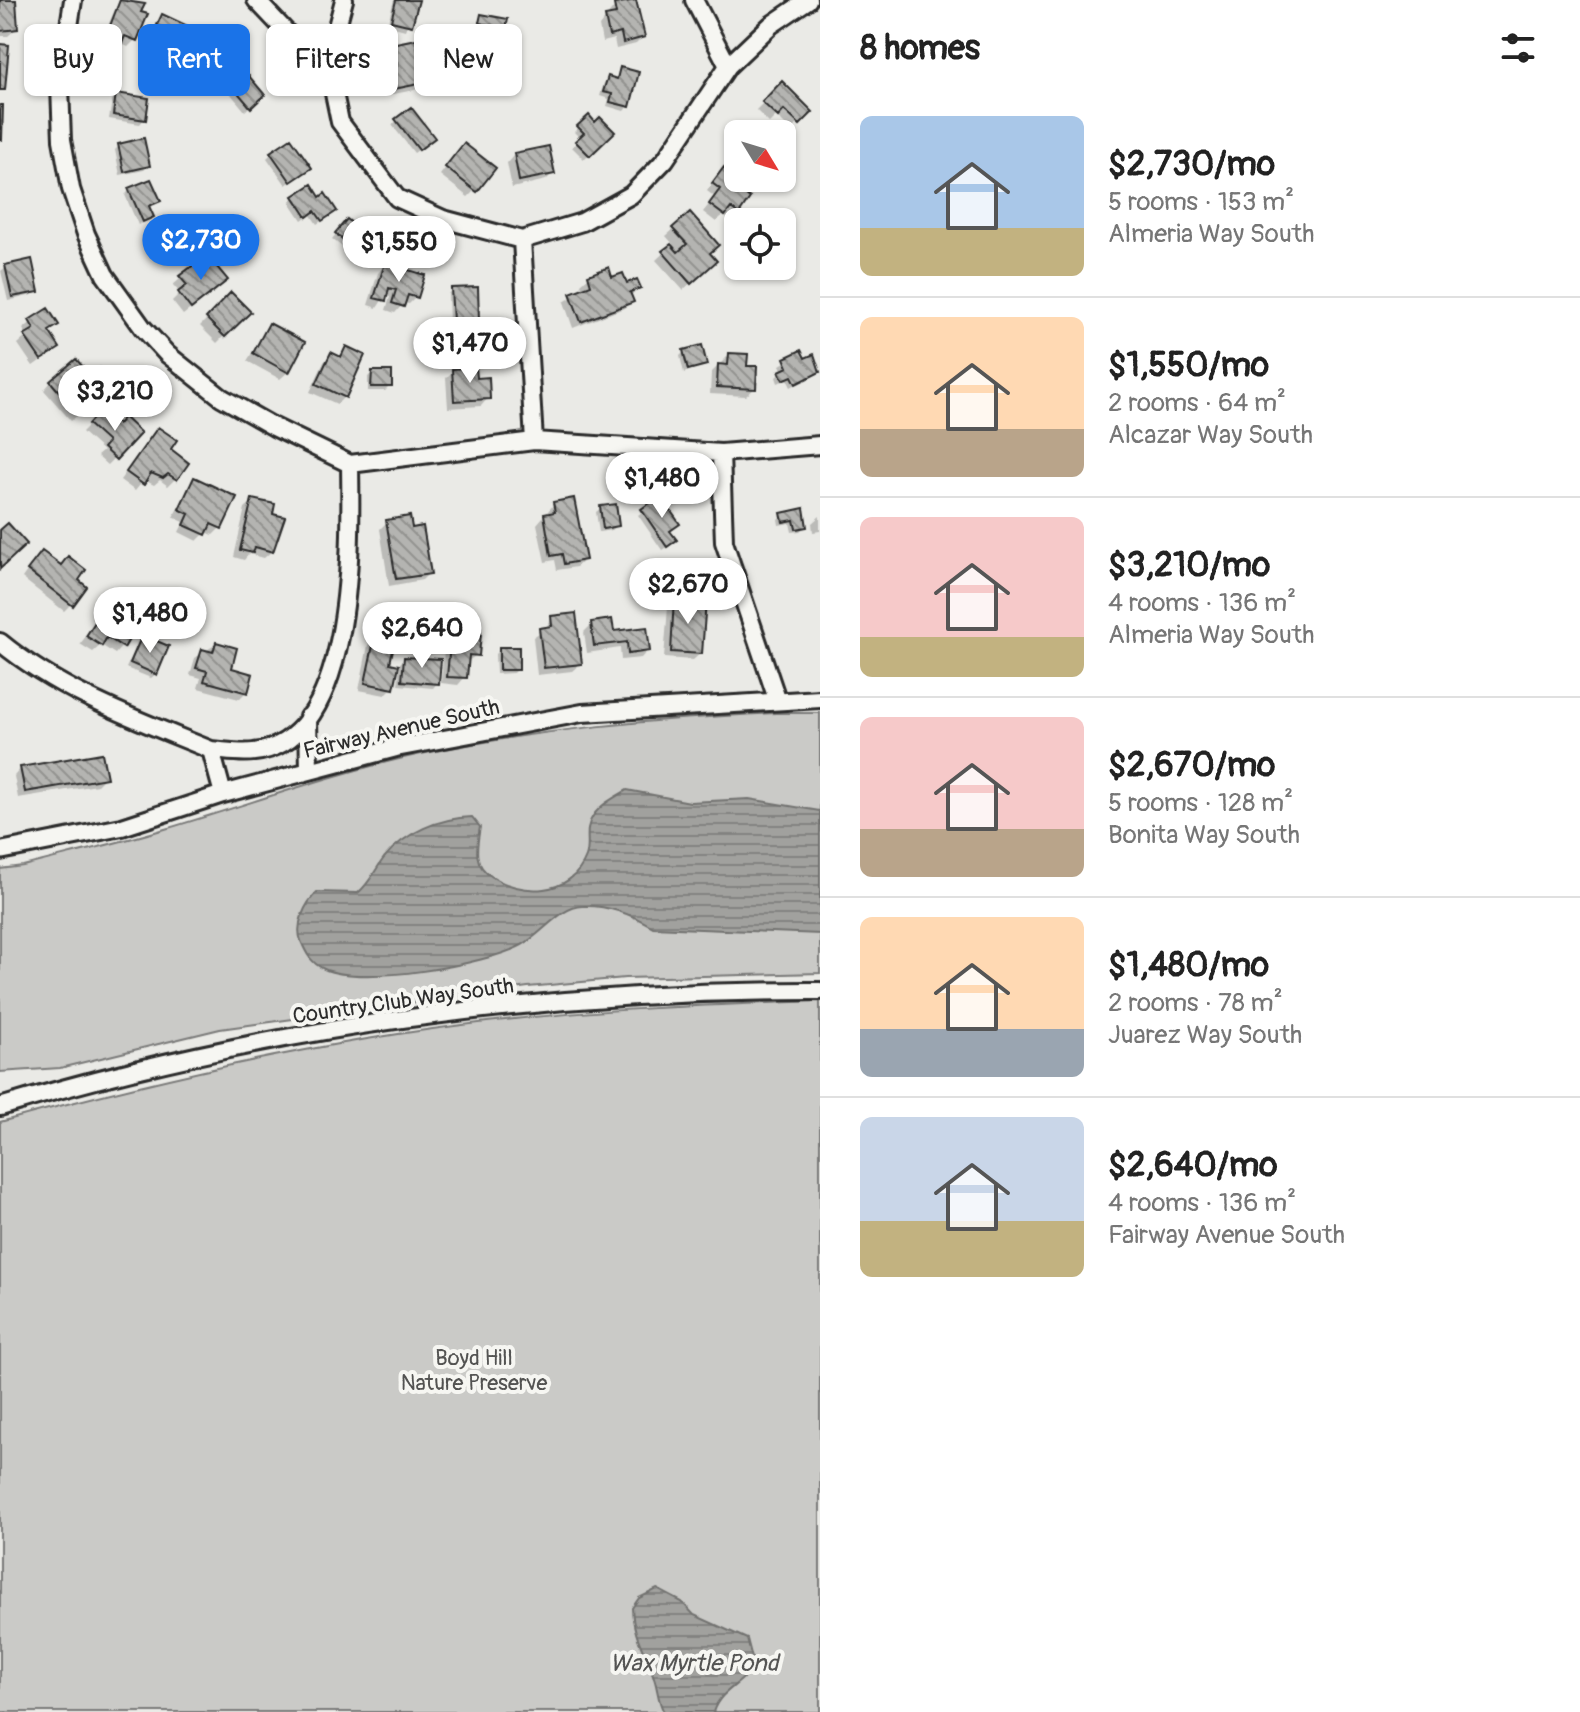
<!DOCTYPE html>
<meta charset="utf-8">
<style>
body{margin:0;font-family:Pangolin,sans-serif;background:#f2f2f2;color:#222;height:100vh;display:flex;flex-direction:column;font-size:30px;white-space:nowrap}
*{box-sizing:border-box;margin:0}
p{font-size:26px;color:#767676}
.icon{flex:none;width:44px;height:44px;fill:none;stroke:currentColor;stroke-width:2;stroke-linecap:round;stroke-linejoin:round}
.map{position:relative;flex:1;overflow:hidden}
.side{display:flex;flex-direction:column;background:#fff;width:760px}
.side>*{flex:none}
.hud{position:absolute;left:24px;top:24px;width:676px;height:72px;display:flex;gap:16px}
.needle{width:52px;rotate:128deg}
.controls{position:absolute;left:724px;top:120px;display:grid;gap:16px}
.controls a{display:grid;place-items:center;width:72px;height:72px;border-radius:12px;background:#fff;box-shadow:0 2px 6px #0004;font-size:40px}
.price{position:absolute;translate:-50% -68px;padding:0 18px;border-radius:28px;background:#fff;color:#222;font-size:26px;line-height:52px;filter:drop-shadow(0 2px 4px #0008)}
.price::after{content:'';position:absolute;left:50%;top:48px;width:24px;height:18px;margin-left:-12px;background:inherit;clip-path:polygon(0 0,100% 0,50% 100%)}
.price.selected{background:#1a73e8;color:#fff}
ul{padding:0;list-style:none}
li{display:flex;align-items:center;gap:24px;height:200px;padding:0 40px}
li+li{border-top:2px solid #e0e0e0}
li span{display:grid;place-items:center;flex:none;width:224px;height:160px;border-radius:12px;color:#555}
li>.icon{margin-inline-start:auto}
span .icon{width:96px;height:96px;fill:#fffc;stroke-width:1}
li b{font-size:34px}
h2{display:flex;justify-content:space-between;align-items:center;height:96px;padding:0 40px;font-size:34px}
.chip{padding:0 28px;border-radius:12px;background:#fff;box-shadow:0 2px 6px #0004;font-size:28px;line-height:72px}
.chip.selected{background:#1a73e8;color:#fff}
main{display:flex;flex:1;min-height:0}
.map>svg:first-child{display:block}
</style>
<main>
<div class="map">
<svg width="820" height="1712" viewBox="0 0 820 1712">
<defs>
<pattern id="water-rules" width="6" height="5" patternUnits="userSpaceOnUse" patternTransform="scale(2)"><rect width="6" height="5" fill="#a1a19e"/><path d="M0 2.5h6" fill="none" stroke="#838381"/></pattern>
<pattern id="building-back-hatch" width="6" height="6" patternUnits="userSpaceOnUse" patternTransform="scale(2)"><rect width="6" height="6" fill="#b4b4b1"/><path d="M-1 5l2 2M0 0l6 6M5-1l2 2" fill="none" stroke="#939390"/></pattern>
</defs>
<rect width="100%" height="100%" fill="#eaeae6"/>
<filter id="ink" filterUnits="userSpaceOnUse"><feTurbulence type="fractalNoise" baseFrequency=".0125" numOctaves="2"/><feDisplacementMap in="SourceGraphic" scale="16" xChannelSelector="R" yChannelSelector="G"/><feConvolveMatrix kernelMatrix="1 2 1 2 8 2 1 2 1" color-interpolation-filters="sRGB"/></filter>
<g filter="url(#ink)">
<!-- green -->
<path fill="#cacac7" stroke="#7a7a79" stroke-width="2" d="M777,713h43v260l-195,5 -97,9 -308,42 -160,39 -60,4v-203l23,-3c47,-12 95,-23 142,-37 85,-25 168,-56 256,-75 117,-25 236,-35 356,-41z
M820,1001v711h-820v-590c159,-44 323,-81 487,-100 111,-13 222,-17 333,-21z"/>
<!-- water -->
<path fill="url(#water-rules)" stroke="#727270" stroke-width="2" d="M627,790l63,12 59,-3 71,12v123l-167,-7c-20,-12 -46,-22 -70,-21 -22,0 -42,29 -61,39 -37,20 -160,41 -198,24 -13,-6 -18,-16 -23,-28 -6,-17 4,-37 16,-49l41,1c13,-11 16,-22 26,-35 21,-26 56,-40 88,-41l8,10c-3,19 -8,37 11,49 29,20 80,21 95,-19 5,-14 -3,-27 7,-41 8,-12 22,-19 34,-26z
M657,1589l25,13 12,13 53,24 7,27c-12,19 -33,23 -41,46h-49c-7,-12 -6,-25 -11,-37 -9,-25 -20,-39 -21,-67l7,-10z"/>
<!-- shadow -->
<path fill="#0003" d="M0,0h14l2,29 -8,7h-8z
M119,0l23,5 -7,35 -7,7 -8,-4 -10,14 -13,-5z
M394,0h23l-12,30 -18,-5z
M615,6l28,31 -7,7 -20,5 -2,-10 -12,3 -3,-16z
M162,17l28,12 -16,37 -7,8 -17,-8 12,-29 -11,-5z
M480,18l24,9 -25,-2z
M204,37l3,26 -4,5 -15,-12z
M382,48l35,5 15,16 -11,8 1,6 -7,7 -33,6 -4,-19 11,-8 -1,-8 -12,2 -2,-8z
M621,69l7,37 -4,5 -17,-5 2,-7 -9,-3 4,-13 4,-5 7,2z
M242,71l21,24 -18,16 -20,-24z
M782,84l28,28 -19,19 -15,-15 -7,7 -13,-13z
M117,95l27,24 -4,5 -31,-5 3,-19z
M589,117l23,15 -28,27 -12,-12 9,-8 -7,-7z
M397,121l31,22 -14,10 -22,-28z
M119,146l29,20 -4,4 -24,5 -5,-25z
M738,146v27l-13,-8z
M272,153l33,19 -19,13 -19,-27z
M457,153l18,37 -7,7 -28,-22z
M514,155l39,18 -7,7 -34,8 -5,-25z
M717,177l23,16 -2,20 -8,7 -7,-5 -7,7 -13,-10 12,-15 -8,-6z
M130,190l28,11 -10,7 4,9 -14,8 -13,-30z
M294,197l26,3 10,15 -13,9 -7,-10 -8,6 -12,-18z
M347,221l24,20 -15,17 -24,-19z
M674,229l34,24 -1,15 -24,22 -27,-30 17,-16 -7,-8z
M206,257l12,30 -35,28 -11,-14 8,-8 -7,-8z
M385,265l31,32 -7,7 -5,-1 -9,10 -9,-3 4,-13 -5,-1 -8,12 -9,-3 10,-32z
M6,267l30,24 -4,4 -24,6 -7,-30z
M589,277l50,11 -9,8 2,5 -8,7 -51,20 -9,-26 19,-12 -2,-6z
M452,290l25,29 -4,5 -24,1 -1,-31z
M231,295l17,17 -31,31 -17,-17z
M47,310l9,14 -8,9 10,15 -25,18 -15,-22 9,-8 -4,-7z
M269,325l19,47 -8,7 -33,-18z
M346,348l-2,49 -7,7 -27,-12 14,-30 7,-7 7,3z
M684,352l21,12 -21,9 -4,-17z
M800,353l4,8 9,-4 7,14 -29,16 -4,-8 -9,4 -2,-6 7,-6 -3,-6z
M729,355l16,13 9,21 -8,7 -36,-2 1,-21z
M453,371l22,9 13,18 -7,8 -33,2 -2,-30z
M372,373l18,13 -5,5h-17v-14z
M90,379l14,13 -33,29 -27,-31 7,-8z
M102,412l15,15 21,6 -31,32 -10,-9 6,-5 -21,-19z
M158,429l17,50 -7,7 -8,-6 -6,5 -10,-5 -9,11 -15,-11z
M194,479l26,49 -7,7 -7,-3 -9,9 -18,-9 5,-10 -11,-5z
M253,501l19,50 -8,7 -15,-4 -5,6 -10,-3 11,-49z
M554,504l30,56 -8,7 -19,3 -2,-10 -10,2 -8,-38z
M601,508l16,18 -5,4 -13,2 -3,-20z
M643,511l25,21 2,13 -8,5 -24,-35z
M802,511l3,15 -5,5 -8,1 -2,-9 -11,2 -1,-6 4,-4z
M820,516v15l-7,1 -1,-9z
M387,522l42,51 -7,7 -33,6 -9,-57z
M35,560l25,7 16,13 -5,24 -7,7 -42,-33z
M121,600l1,46 -7,8 -14,-9 -8,7 -13,-8 17,-22 6,4z
M675,600l26,53 -8,7 -29,-2 4,-51z
M552,618l28,46 -8,7 -35,4 -4,-38 12,-8z
M592,624l20,10 36,16 -7,8 -20,2 -1,-12 -33,5 -3,-21z
M452,633l25,22 -11,7 -1,15 -7,8 -17,-2 4,-43z
M142,637l14,37 -5,4 -25,-10z
M376,638l16,50 -7,7 -26,-5 9,-45z
M216,644l30,48 -7,7 -41,-11 3,-10 -11,-3 5,-17z
M500,649l17,20 -4,4 -17,1 -1,-20z
M405,659l32,21h3l-7,8 -35,-3 2,-22z
M21,768l83,10 -7,7 -79,13 -4,-22z"/>
<!-- building -->
<path fill="url(#building-back-hatch)" stroke="#2b2b2b" stroke-width="2" d="M0,0h16l2,29 -18,2z
M120,0l25,4 -4,8 7,2 -11,27 -12,-5 -6,15 -16,-7z
M396,0h23l-7,26 -21,-5z
M636,0l9,37 -22,6 -2,-10 -12,3 -4,-20 11,-2 -2,-10z
M162,14l30,14 -16,40 -20,-9 12,-30 -11,-4z
M481,14l27,5 -2,9 -27,-5z
M208,30l18,14 -17,21 -18,-14z
M416,39l2,11 12,-2 4,22 -12,2 2,11 -35,7 -4,-22 12,-2 -2,-11 -12,2 -2,-11z
M0,44l9,1 -4,45h-5z
M620,67l19,5 -9,35 -20,-5 2,-8 -9,-2 5,-16 9,3z
M243,69l22,26 -14,13 -23,-27z
M782,81l31,31 -13,13 -16,-15 -6,7 -16,-15z
M116,93l33,5 -3,22 -33,-5z
M0,105h3l-1,35h-2z
M411,107l24,31 -16,12 -24,-31z
M589,115l6,7 5,-5 15,15 -25,24 -15,-15 9,-8 -7,-7z
M144,138l6,28 -26,6 -6,-28z
M291,138l21,30 -21,14 -21,-30z
M464,143l32,25 -19,24 -32,-25z
M549,146l6,28 -36,7 -5,-28z
M724,167l24,18 -6,7 8,6 -11,16 -8,-6 -6,8 -16,-12 11,-15 -8,-6z
M151,179l10,22 -12,5 5,11 -11,5 -15,-34z
M312,184l8,13 5,-4 12,18 -15,10 -7,-10 -8,6 -14,-21z
M690,212l29,33 -9,8 7,8 -26,23 -29,-33 9,-7 7,8 9,-8 -15,-16z
M347,219l27,22 -12,14 -27,-22z
M207,255l21,25 -37,29 -13,-17 9,-7 -8,-9z
M32,259l7,33 -27,5 -7,-32z
M385,263l40,12 -7,23 -10,-3 -4,12 -12,-4 4,-13 -7,-2 -3,13 -12,-3z
M609,267l3,10 11,-4 4,10 10,-4 4,9 -11,4 4,10 -53,20 -11,-29 21,-8 -3,-10z
M478,287l1,33 -26,1 -2,-33z
M231,292l20,20 -26,25 -19,-19z
M48,308l11,17 -10,6 11,17 -19,12 -17,-25 10,-6 -5,-9z
M269,323l36,19 -16,31 -36,-20z
M702,345l5,20 -19,5 -5,-20z
M346,346l19,9 -19,43 -30,-14 15,-32 10,5z
M801,350l4,8 9,-4 6,18 -24,12 -4,-8 -9,4 -4,-9 9,-4 -4,-9z
M729,353l19,1 -1,12h10l-1,23 -39,-2 1,-23 10,1z
M76,359l15,17 9,-8 14,17 -35,30 -29,-34z
M476,367l1,11 12,-1 1,22 -36,2 -2,-32z
M372,371h20v16h-21z
M102,409l16,15 6,-7 17,16 -25,27 -13,-12 5,-6 -20,-18z
M158,427l19,13 -6,9 18,14 -12,17 -9,-6 -5,4 -12,-5 -7,12 -18,-13z
M194,477l43,20 -15,32 -11,-5 -5,11 -22,-10 5,-11 -10,-5z
M660,496l20,28 -10,7 7,9 -10,7 -26,-38z
M574,498l12,62 -22,4 -2,-10 -11,2 -7,-42 11,-2 -2,-10z
M252,499l23,5 -2,10 12,3 -12,35 -18,-5 -2,6 -13,-3z
M616,504l3,22 -16,3 -3,-23z
M804,508l3,19 -11,2 -2,-9 -11,2 -2,-9z
M410,516l2,12 11,-2 8,48 -35,5 -10,-59z
M8,523l19,21 -27,25v-39z
M42,551l19,14 7,-9 18,14 -7,10 8,7 -14,19 -46,-36z
M121,597l24,15 -21,36 -17,-11 -5,9 -16,-10 11,-17 8,5z
M674,598l32,2 -4,54 -31,-2z
M576,613l6,51 -38,4 -5,-40 13,-2 -1,-10z
M612,619l2,12 33,-4 3,24 -22,3 -1,-12 -33,4 -3,-24z
M451,631l30,2 -2,23 -10,-1 -2,23 -20,-1z
M142,635l27,11 -12,29 -27,-12z
M375,636l20,4 -5,23 9,2 -5,24 -29,-6z
M216,642l21,6 -5,20 21,6 -5,19 -44,-12 3,-10 -11,-3 6,-19 11,3z
M499,647h20v23h-20z
M404,657l37,2 -2,25 -37,-3z
M102,753l5,25 -82,14 -5,-25z"/>
<g fill="none" stroke-linecap="round" stroke-linejoin="round">
<!-- minor casing -->
<g stroke="#2b2b2b" stroke-width="22">
<path id="minor" d="M73,0l-13,86 2,54 9,49 15,45 19,41 38,53 24,26 54,43 53,30 76,37 184,-23 187,12 99,-8
M256,0l75,79 9,43 57,76 46,21 79,21 60,-18 49,-27 34,-35 63,-94 43,-41 37,-25
M694,0l34,66
M331,79l3,-41 10,-38
M522,240l12,201
M721,453l3,89 53,157
M0,642c62,51 138,78 211,108l12,44
M308,717l1,54
M211,750c14,1 30,4 43,2 103,-11 97,-214 96,-288
M0,851l122,-24 101,-33 173,-46 186,-35 238,-14
M0,1107c263,-80 545,-117 820,-116"/>
</g>
<!-- minor -->
<use href="#minor" stroke="#f6f6f2" stroke-width="16"/>
</g>
</g>
<g text-anchor="middle" stroke-width="8" stroke-linejoin="round" paint-order="stroke">
<!-- street labels -->
<g font-size="22" fill="#2b2b2b" stroke="#f6f6f2">
<text transform="translate(401 728) rotate(-13)" y="8">Fairway Avenue South</text>
<text transform="translate(403 1000) rotate(-8)" y="8">Country Club Way South</text>
</g>
<!-- park labels -->
<g font-size="22" fill="#535352" stroke="#f6f6f2">
<text x="474" y="1365">Boyd Hill<tspan x="474" dy="25">Nature Preserve</tspan></text>
</g>
<!-- water labels -->
<g font-size="24" font-style="italic" fill="#545453" stroke="#f6f6f2">
<text x="694" y="1671">Wax Myrtle Pond</text>
</g>
</g>
</svg>
<div class="controls">
<a><svg class="needle" viewBox="-14 -14 28 28"><path d="M0-13l5 13h-10z" fill="#e53935"/><path d="M0 13l5-13h-10z" fill="#767676"/></svg></a>
<a><svg class="icon" aria-label="locate" viewBox="0 0 24 24"><circle cx="12" cy="12" r="6"/><path d="M12 2v4M12 18v4M2 12h4M18 12h4"/></svg></a>
</div>
<b class="price selected" style="left:201px;top:282px">$2,730</b>
<b class="price" style="left:399px;top:284px">$1,550</b>
<b class="price" style="left:470px;top:385px">$1,470</b>
<b class="price" style="left:115px;top:433px">$3,210</b>
<b class="price" style="left:662px;top:520px">$1,480</b>
<b class="price" style="left:688px;top:626px">$2,670</b>
<b class="price" style="left:150px;top:655px">$1,480</b>
<b class="price" style="left:422px;top:670px">$2,640</b>
<div class="hud">
<a class="chip">Buy</a>
<a class="chip selected">Rent</a>
<a class="chip">Filters</a>
<a class="chip">New</a>
</div>
</div>
<section class="side">
<h2>8 homes<svg class="icon" aria-label="filters" viewBox="0 0 24 24"><path d="M4 7h16M4 17h16"/><circle cx="9" cy="7" r="2"/><circle cx="15" cy="17" r="2"/></svg></h2>
<ul>
<li><span style="background:linear-gradient(#a9c7e8 70%,#c2b280 0)"><svg class="icon" aria-label="home" viewBox="0 0 24 24"><path d="M3 11l9-7 9 7M6 9v11h12V9"/></svg></span><div><b>$2,730/mo</b><p>5 rooms · 153 m²</p><p>Almeria Way South</p></div></li>
<li><span style="background:linear-gradient(#ffd9b3 70%,#b9a48a 0)"><svg class="icon" aria-label="home" viewBox="0 0 24 24"><path d="M3 11l9-7 9 7M6 9v11h12V9"/></svg></span><div><b>$1,550/mo</b><p>2 rooms · 64 m²</p><p>Alcazar Way South</p></div></li>
<li><span style="background:linear-gradient(#f6c9c9 75%,#c2b280 0)"><svg class="icon" aria-label="home" viewBox="0 0 24 24"><path d="M3 11l9-7 9 7M6 9v11h12V9"/></svg></span><div><b>$3,210/mo</b><p>4 rooms · 136 m²</p><p>Almeria Way South</p></div></li>
<li><span style="background:linear-gradient(#f6c9c9 70%,#b9a48a 0)"><svg class="icon" aria-label="home" viewBox="0 0 24 24"><path d="M3 11l9-7 9 7M6 9v11h12V9"/></svg></span><div><b>$2,670/mo</b><p>5 rooms · 128 m²</p><p>Bonita Way South</p></div></li>
<li><span style="background:linear-gradient(#ffd9b3 70%,#9aa5b1 0)"><svg class="icon" aria-label="home" viewBox="0 0 24 24"><path d="M3 11l9-7 9 7M6 9v11h12V9"/></svg></span><div><b>$1,480/mo</b><p>2 rooms · 78 m²</p><p>Juarez Way South</p></div></li>
<li><span style="background:linear-gradient(#c9d6e8 65%,#c2b280 0)"><svg class="icon" aria-label="home" viewBox="0 0 24 24"><path d="M3 11l9-7 9 7M6 9v11h12V9"/></svg></span><div><b>$2,640/mo</b><p>4 rooms · 136 m²</p><p>Fairway Avenue South</p></div></li>
</ul>
</section>
</main>
